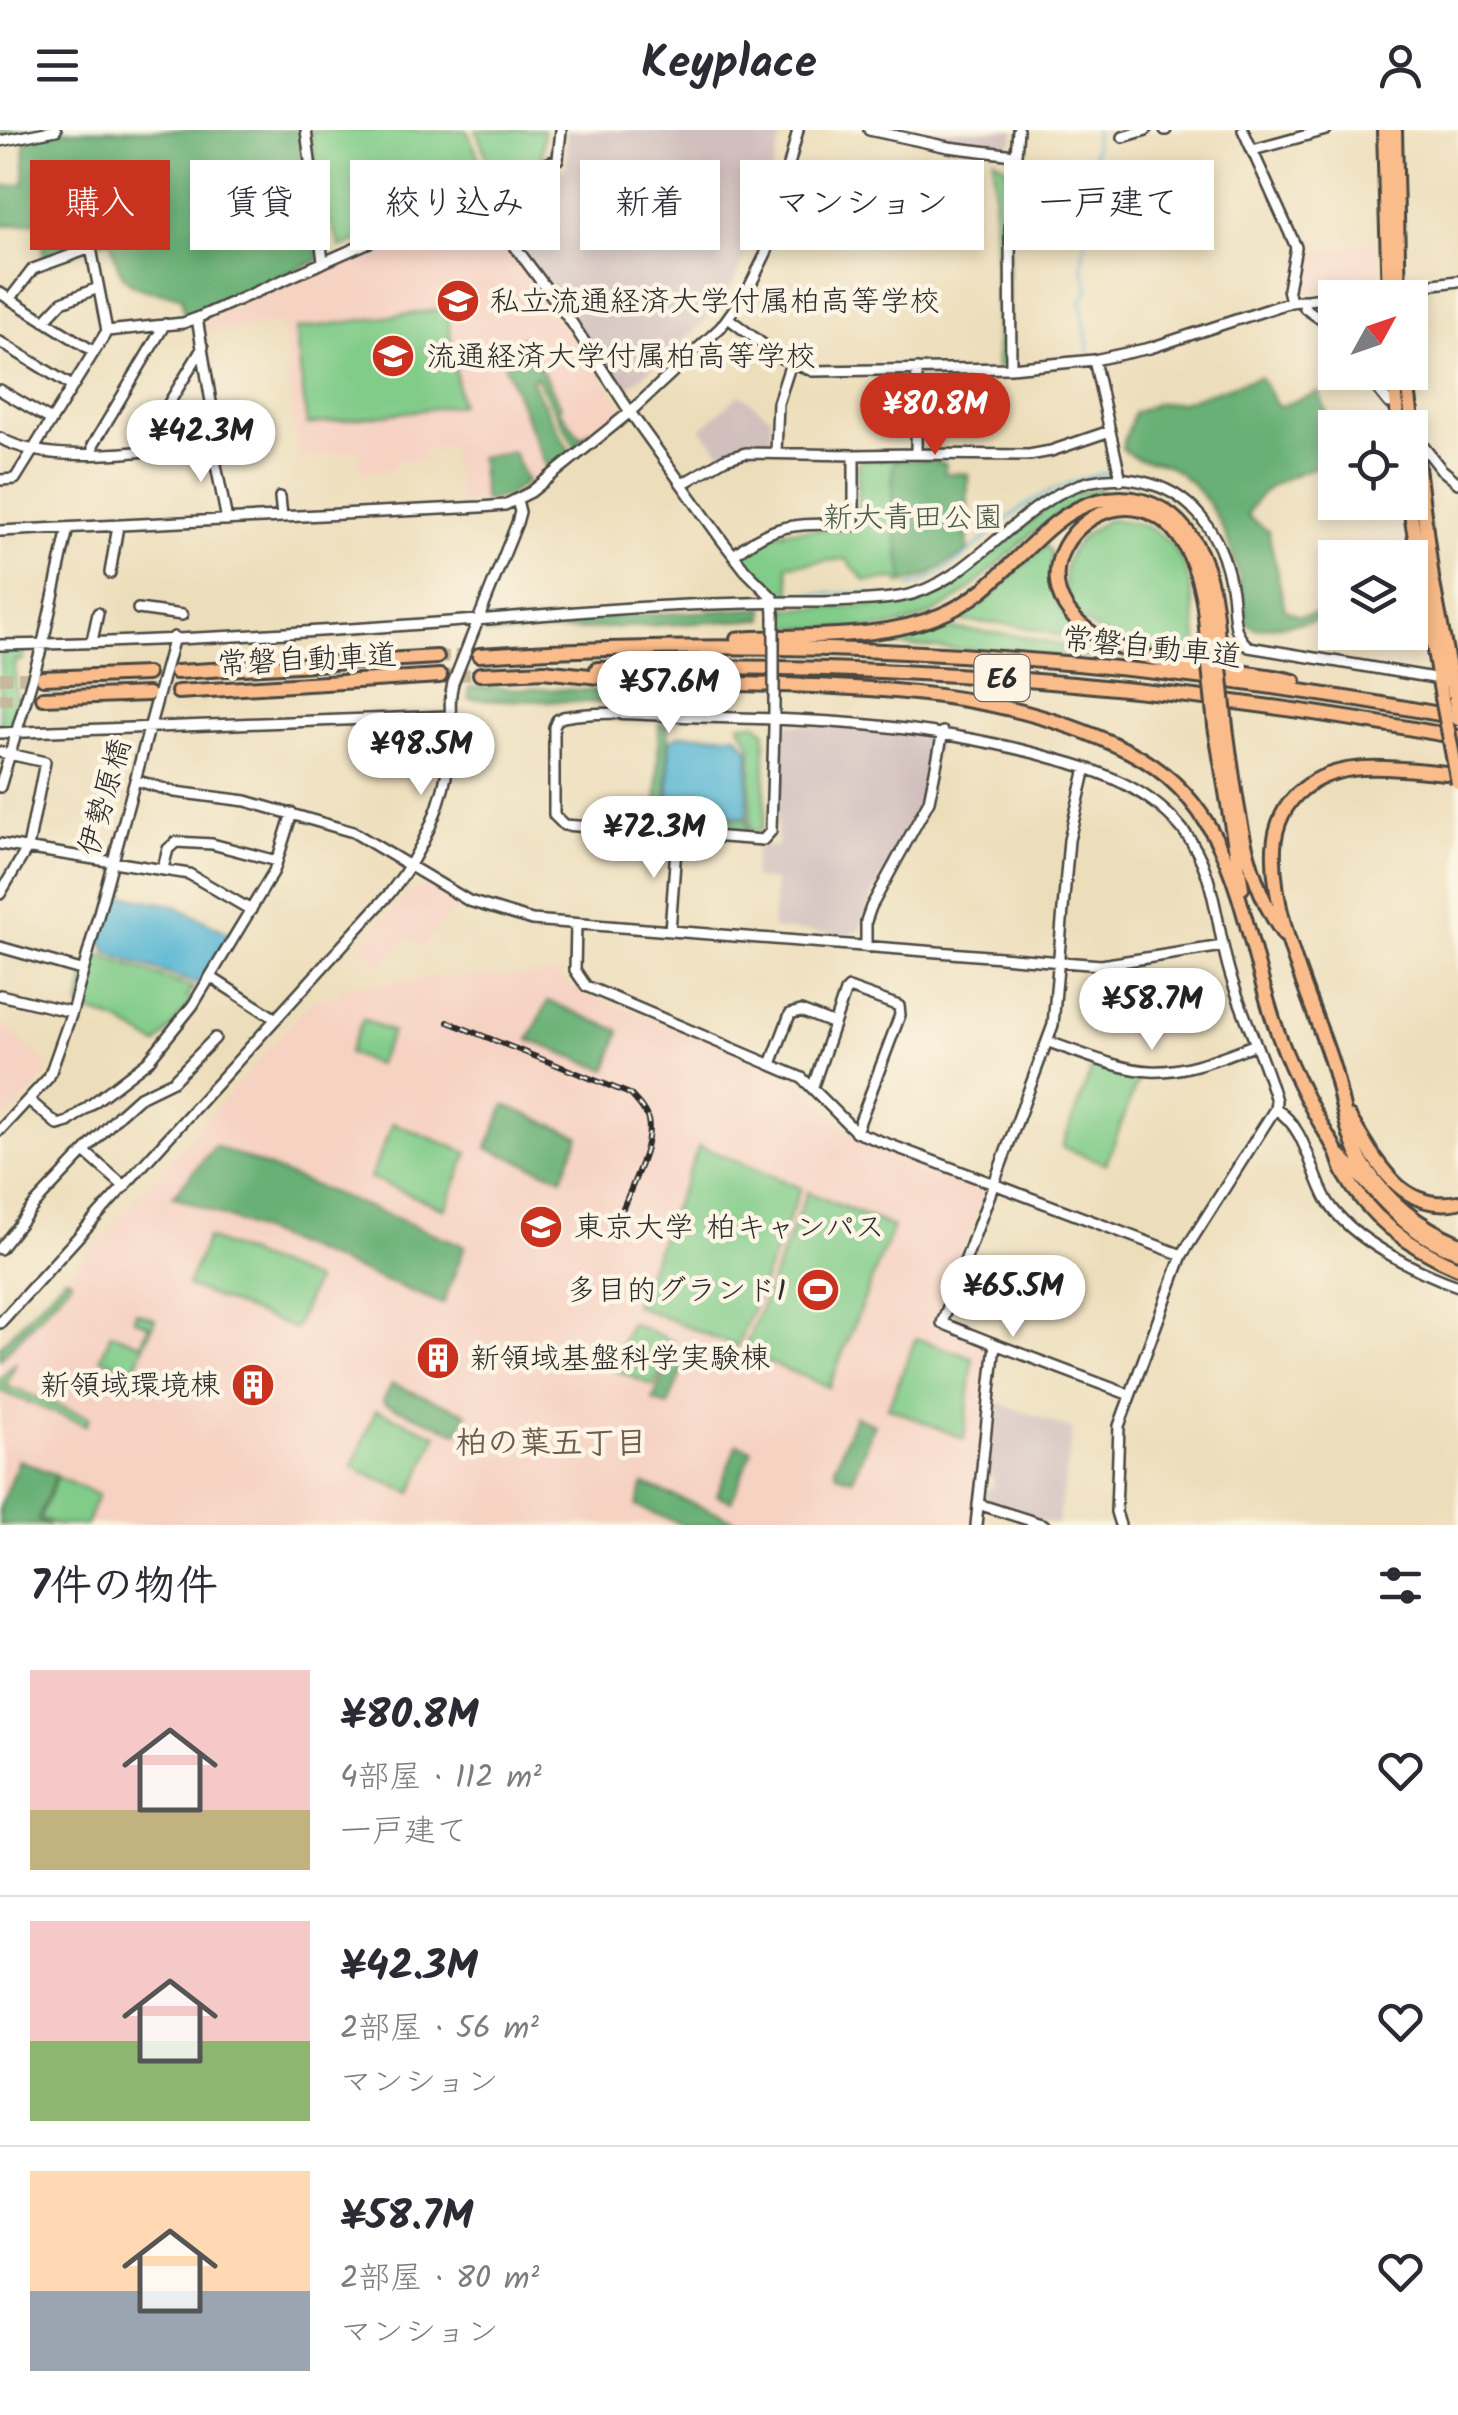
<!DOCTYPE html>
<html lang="ja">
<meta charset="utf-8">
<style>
body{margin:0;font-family:Kalam,"Klee One",sans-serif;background:#f7f7f7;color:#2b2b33;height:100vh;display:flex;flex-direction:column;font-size:38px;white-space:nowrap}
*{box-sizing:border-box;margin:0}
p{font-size:32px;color:#7c7c81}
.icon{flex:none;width:55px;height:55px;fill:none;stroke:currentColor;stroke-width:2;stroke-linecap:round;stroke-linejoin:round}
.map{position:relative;height:1395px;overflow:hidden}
.details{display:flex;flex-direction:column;background:#fff;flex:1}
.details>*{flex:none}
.top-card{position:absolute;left:30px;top:30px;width:1400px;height:90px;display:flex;gap:20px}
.needle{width:65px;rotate:50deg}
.tools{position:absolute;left:1318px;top:150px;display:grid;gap:20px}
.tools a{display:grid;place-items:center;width:110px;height:110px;border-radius:0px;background:#fff;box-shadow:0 5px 15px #0003;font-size:50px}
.price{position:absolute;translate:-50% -85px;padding:0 22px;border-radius:35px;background:#fff;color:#222;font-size:32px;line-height:65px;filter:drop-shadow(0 2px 5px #0008)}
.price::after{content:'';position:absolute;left:50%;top:60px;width:30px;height:22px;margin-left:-15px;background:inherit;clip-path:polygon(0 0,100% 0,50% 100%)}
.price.active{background:#c8321e;color:#fff}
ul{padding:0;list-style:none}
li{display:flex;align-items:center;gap:30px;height:250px;padding:0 30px}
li+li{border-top:2px solid #e1e1e2}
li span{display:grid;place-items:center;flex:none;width:280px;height:200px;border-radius:0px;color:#555}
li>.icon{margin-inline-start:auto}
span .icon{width:120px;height:120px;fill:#fffc;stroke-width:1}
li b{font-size:42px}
h2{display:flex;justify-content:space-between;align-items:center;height:120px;padding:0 30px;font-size:42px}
.tag{padding:0 35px;border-radius:0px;background:#fff;box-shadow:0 5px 15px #0003;font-size:35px;line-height:90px}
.tag.active{background:#c8321e;color:#fff}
header{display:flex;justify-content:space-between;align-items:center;height:130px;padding:0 30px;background:#fff;font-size:45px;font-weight:700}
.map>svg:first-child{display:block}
</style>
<header><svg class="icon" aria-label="menu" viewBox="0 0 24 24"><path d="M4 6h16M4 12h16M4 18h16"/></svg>Keyplace<svg class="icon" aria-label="person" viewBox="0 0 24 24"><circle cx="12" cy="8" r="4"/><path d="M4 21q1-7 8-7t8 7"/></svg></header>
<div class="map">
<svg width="1458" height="1395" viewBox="0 0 1458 1395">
<rect width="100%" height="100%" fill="#fcf5e5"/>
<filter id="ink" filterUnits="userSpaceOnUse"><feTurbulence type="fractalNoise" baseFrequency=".01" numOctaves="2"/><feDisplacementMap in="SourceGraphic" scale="20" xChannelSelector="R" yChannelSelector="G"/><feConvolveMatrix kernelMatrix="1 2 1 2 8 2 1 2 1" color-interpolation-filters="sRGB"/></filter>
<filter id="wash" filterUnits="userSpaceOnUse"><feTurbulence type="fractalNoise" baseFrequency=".0048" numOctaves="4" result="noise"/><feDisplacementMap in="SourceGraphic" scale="40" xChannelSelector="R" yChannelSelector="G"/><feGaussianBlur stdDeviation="2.25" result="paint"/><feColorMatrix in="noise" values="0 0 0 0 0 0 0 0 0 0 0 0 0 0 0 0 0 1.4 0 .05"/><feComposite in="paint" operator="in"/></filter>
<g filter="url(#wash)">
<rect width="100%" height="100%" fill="#eddebb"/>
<!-- built -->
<path fill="#f6d2c3" d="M474,69l151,211 -49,38 -52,-111 -26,13 50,121 -19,15 -16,-34 -34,5 5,44 -25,1 -9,-55 -27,4 1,9 -23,1 -6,3v5l-33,5 -4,-24 -60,9 -16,-136 -77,10 -1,-12z
M1376,109l3,37 -4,9 -83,10 7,-37z
M425,756l34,19 -38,43 -14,-11 -26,30 -22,-20 52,-56z
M557,845l29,19 119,44 95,46 12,7 33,40 15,9 124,46 2,3 -50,137 53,21 -18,178h-971v-180l76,-79 238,-268 23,-2 4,-9 87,-9z
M0,890l49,47 -8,16 -41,41z"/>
<!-- industrial -->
<path fill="#d1bfbd" d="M567,0h216l-27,106 -24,49 -31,40 -72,62 -11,-2 -121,-174 5,-17 65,-26z
M898,0h117l-3,12 -9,6z
M740,264l31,23v26l-5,5 -30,1 -13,5 -22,-25z
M788,594l140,10 9,12 -15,58 -49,90 -12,35 -10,6 -79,-6 3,-48 -22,-2 3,-34 21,2v-115z
M994,1271l79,29 -16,95 -73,-24 1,-12 8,-3v-8l-6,-3z"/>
<!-- green -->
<path fill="#81cc89" stroke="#567c5a" stroke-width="2.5" d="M310,0h157l23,54 -149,64 -21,-52z
M476,0h68l-3,28 11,-4 3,-16v20l-58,25z
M994,28l15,11 -2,190 -1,4 -9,5z
M447,179l13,96 -153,20 -12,-96z
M863,329l75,1v3h7v10l23,1 -1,78 -41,24 -26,8 -2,-5 -33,2 -19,-22 -59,6 5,34 -13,-1 -37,-38 1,-7 35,-21 6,1v-3l73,-1 1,-65z
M1100,358l1,5c-76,23 -109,99 -184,127 -41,15 -89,6 -132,8l2,-19 82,-3 57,-8 67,-45 58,-48 16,-10z
M1109,390c83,0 85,72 89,138 -49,-6 -142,-20 -133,-88 3,-25 22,-40 44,-50z
M1045,415l7,9c-7,45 11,60 37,89l-73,-18 -58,-4 27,-19z
M946,498l68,7 80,18v5l-202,-13v-6z
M0,521h25l-2,9h-6l-2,6 2,45 -9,17 -8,1z
M756,593l9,8v82l-3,16 -12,3 1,-87 -12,-21z
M94,823l99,35 -6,9 6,4 -36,44 -38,-23 -39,-14 4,-28z
M363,889l29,13 -15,33 -29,-12z
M1094,933l45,14 -33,87 -44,-17z
M393,993l75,30 -23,56 -75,-31z
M699,1016l102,42 -64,159 -103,-42z
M807,1062l86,35 -64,160 -86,-35z
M207,1108l108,43 -20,48 -108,-43z
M136,1182l19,7 -21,52 -33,-13 10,-25 30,11 8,-19 -15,-6z
M630,1193l43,18 -19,45 -42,-17z
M916,1208l57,20 -9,81 -76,-32z
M16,1232l-10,24 83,31 -3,8 -86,-34v-12z
M376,1280l61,25 -25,58 -60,-25z
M57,1347l41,18 -12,30h-29l-17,-7z"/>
<!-- forest -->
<path fill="#68b075" stroke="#4a6e50" stroke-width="2.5" d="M0,0h301l18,130 -101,43 -15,11 -18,4 -4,-22c-49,-8 -59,-5 -71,-57l-66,24 -3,-41 -41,4v-39l24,-3 1,-50 -25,4z
M524,207l37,69 -2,3 22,29 10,-7 4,1 -19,16 -40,-71 -5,3 39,72 -22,19 -50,-122z
M1260,247l18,30 41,-15 7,19 -8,28 2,26c-32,13 -59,18 -73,51l21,15 17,78 13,7 27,-3 2,6 -71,10 -9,-6c-8,-57 -23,-123 -77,-156 -18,-11 -27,1 -48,-19l12,-35 21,-9 26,-2z
M513,322l14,30 -20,14 -23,5 -5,-44z
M900,329l38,1v3h7v10l23,1 -1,78 -41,24 -22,7 -12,-69 1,-50z
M764,478v11l-277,16 -1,-11z
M469,557l256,7 -1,12 -255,-7z
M659,594h9l-1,88 80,7v14l-81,-3v-9h-10z
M548,871l72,30 -13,39 -78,-30z
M505,975l74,31 -17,42 -75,-30z
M215,1016l250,100 -22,58 -270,-108z
M65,1147l6,2 -2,5 -69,75v-13z
M673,1219l15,6 -20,51 -15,-6z
M392,1254l75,29 -9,20 -74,-30 -1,-2z
M855,1286l19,8 -21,55 -16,-5 -2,-8z
M737,1314l15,6 -21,51 -14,-6z
M19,1330l37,15 -18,45 11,5h-49v-18z
M644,1354l103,41h-64l-47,-19z"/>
<!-- water -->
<path fill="#54b6d3" stroke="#40707f" stroke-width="2.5" d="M681,605h56l12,14 -2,68 -78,-7 1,-70z
M113,764l60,11 57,29 -30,51 -93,-32 -3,-10 -6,-2z"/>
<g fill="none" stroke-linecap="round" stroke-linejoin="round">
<!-- stream -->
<path stroke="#54b6d3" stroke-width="2.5" d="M1089,224l-8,-53 8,-12 -7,-23 14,-136
M909,457c43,-12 68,-44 101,-70 32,-25 65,-40 105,-45
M800,464l70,-1
M777,466l8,-1"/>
</g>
</g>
<g filter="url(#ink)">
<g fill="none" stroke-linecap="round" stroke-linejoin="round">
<!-- highway-tunnel -->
<path stroke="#c6ba9e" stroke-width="12" stroke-dasharray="12 6" stroke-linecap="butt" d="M437,527l42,-2
M440,546l40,-2
M0,548h42
M0,569l43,-1"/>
<!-- minor casing -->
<g stroke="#484641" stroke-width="14">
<path id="minor" d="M306,0l17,131
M869,0l79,17 66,8
M1165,0h1
M1243,0l53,117 -8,42 3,13
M1123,7l23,-7
M0,11l56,-11
M1253,20l73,-20
M476,64l96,129 58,89 91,127 24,31 28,28 1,17
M0,163l93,58
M1303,170l2,8 17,12 13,16
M197,188l20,120 -5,7 15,75
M728,188l53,40 32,13 198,-3 83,-8 56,-12 141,-46 167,-21
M44,191l18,-19 36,-14
M107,201l76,-8 14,-5 361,-159 3,-29
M0,212l72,44
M1094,230l27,120
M1011,238l-1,-139 8,-99
M1364,242l25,31 7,-1
M0,260l51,30
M0,308c52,30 151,11 212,7
M1414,314l6,-2 21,27 17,14
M147,319l-1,-8 57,-94
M93,323v-8l72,-121
M776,323l2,-50 13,-40
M916,324l113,1 22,-4 59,-20
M854,325l62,-1 1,-85
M0,350l15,-1 92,-148 -16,-83 -58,21 -23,30
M682,354l43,-25 21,-6 108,2v70c-51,-1 -79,-5 -120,30
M280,367l2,20
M0,401l481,-24 24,-2 26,-13 99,-80 91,-85 28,-39 18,-37 31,-121
M110,443l8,-47
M138,479l44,6
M92,511l6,-28
M0,515c196,-4 394,-18 589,-34 53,-4 106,-7 159,-8 50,-2 100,1 151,-6 92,-14 140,-147 252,-113 49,14 74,61 81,108 3,21 -1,42 17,55l209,35
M774,564c0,11 0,22 0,34l-3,103 -8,9 -199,-15 -10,-10v-88l3,-7 6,-3c43,-8 93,-1 137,0 113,2 220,7 330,35 57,15 114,30 153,78 35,43 32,100 49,150 13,41 32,79 44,121l-1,8 -93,146 -63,171 -3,86 4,13
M0,603l448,-17
M0,622l45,10 -17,85 -28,47
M135,650l40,12 71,9 107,31 116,69 63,19 569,45 122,-19
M0,657l43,-144 25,-115
M0,714l189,30 62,36
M163,738l5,-19 8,-7 36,2 65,17
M576,794l-1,46 11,16 216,92 54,54 326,123
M670,801l7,-97
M0,817l81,23
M866,817v-26l5,-14 58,-106 14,-69
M212,848l64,41
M0,865l72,17
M1049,912c98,36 108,41 207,2
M771,934l19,-50 11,-3 33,13
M813,956l32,-94 4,-4 50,18 1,9 -44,117
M30,971l28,24 10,-3 80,-61 45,-56 81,-134 18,-58
M1275,979c31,17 36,65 53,93 24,38 90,70 130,84
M0,1000l49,-53 23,-65 102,-375
M86,1023l39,34
M0,1119l35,-45 84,-89 19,-17 35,-17 42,-43
M0,1193l390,-430c34,-43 56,-94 61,-149 2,-22 -4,-38 2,-61l64,-160 3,-11 -3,-12
M995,1214l135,51
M978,1374l66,21
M976,1395l19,-181 -53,-21 111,-298 16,-185 17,-72"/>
</g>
<!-- highway casing -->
<g stroke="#484641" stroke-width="18">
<path id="highway" d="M1384,0l5,168
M1395,0l4,168
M1393,242l6,56
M1406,242l26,206 23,122
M1409,372l33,196
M737,509c67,-5 142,2 204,-24 47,-19 75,-60 113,-91 58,-47 127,-29 152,43 10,29 11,60 13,90
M479,525c327,-21 654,2 977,62
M1208,526c-2,-30 -3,-61 -14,-90 -50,-135 -210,-1 -99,69 57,36 135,31 199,46
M597,539c289,-9 577,16 861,68
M542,541c40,4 81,9 121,11 158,6 321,-4 467,70 107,55 110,168 144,270 14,42 36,85 59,123 5,9 7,19 11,28 25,45 67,75 114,95
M176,542l261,-15
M480,544l67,-3
M43,548l104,-4
M178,562l262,-16
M43,568l105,-4
M1215,596l27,162
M1226,597c10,71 16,148 58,208
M1458,644c-48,-3 -114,-19 -155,15 -18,14 -28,36 -29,59 -3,72 38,151 59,219 10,33 13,73 32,100 23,35 55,60 93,76
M1349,987c26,41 50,96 109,85
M1338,1024c44,40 59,75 120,98"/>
</g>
<!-- minor -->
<use href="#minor" stroke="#fff" stroke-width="9"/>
<!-- highway -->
<use href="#highway" stroke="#fabc8b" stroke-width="12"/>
<!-- rail casing -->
<g stroke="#2b2b2b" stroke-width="6">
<path id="rail" d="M448,892l182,72c7,8 15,15 18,26 6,25 -20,73 -29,98"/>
</g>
<!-- rail -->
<use href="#rail" stroke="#fcf5e5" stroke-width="2.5" stroke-dasharray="8" stroke-linecap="butt"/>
<!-- minor-bridge casing -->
<g stroke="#484641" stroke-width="14" stroke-linecap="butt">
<path id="minor-bridge" d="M774,564v-79"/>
</g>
<!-- highway-bridge casing -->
<g stroke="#484641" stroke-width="18" stroke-linecap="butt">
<path id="highway-bridge" d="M1208,526l7,70
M1219,527l7,70
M1442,568l16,85
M1455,570l3,19"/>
</g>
<!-- minor-bridge -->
<use href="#minor-bridge" stroke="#fff" stroke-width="9"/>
<!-- highway-bridge -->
<use href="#highway-bridge" stroke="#fabc8b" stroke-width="12"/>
</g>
</g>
<!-- icons -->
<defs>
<g id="school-disc" transform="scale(2.25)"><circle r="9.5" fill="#c8321e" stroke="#fcf5e5"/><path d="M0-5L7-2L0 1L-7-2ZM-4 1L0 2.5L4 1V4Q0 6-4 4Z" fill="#fff"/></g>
<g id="university-disc" transform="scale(2.25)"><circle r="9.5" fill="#c8321e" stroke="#fcf5e5"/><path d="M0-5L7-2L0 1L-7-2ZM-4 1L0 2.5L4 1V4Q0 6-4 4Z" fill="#fff"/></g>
<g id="stadium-disc" transform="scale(2.25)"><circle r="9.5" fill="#c8321e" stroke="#fcf5e5"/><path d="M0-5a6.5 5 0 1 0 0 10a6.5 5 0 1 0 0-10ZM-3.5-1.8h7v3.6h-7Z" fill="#fff"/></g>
<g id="building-disc" transform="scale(2.25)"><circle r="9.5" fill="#c8321e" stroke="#fcf5e5"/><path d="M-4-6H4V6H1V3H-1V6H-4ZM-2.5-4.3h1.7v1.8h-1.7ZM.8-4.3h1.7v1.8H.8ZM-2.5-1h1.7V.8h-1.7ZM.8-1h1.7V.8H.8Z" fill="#fff"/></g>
</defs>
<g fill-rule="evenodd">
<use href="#school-disc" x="458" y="171"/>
<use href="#school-disc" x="393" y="226"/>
<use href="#university-disc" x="541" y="1097"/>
<use href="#stadium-disc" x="818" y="1160"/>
<use href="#building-disc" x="438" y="1228"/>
<use href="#building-disc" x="253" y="1255"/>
</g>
<g text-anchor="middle" stroke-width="9" stroke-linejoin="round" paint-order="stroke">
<!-- shield labels -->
<rect fill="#fcf5e5" stroke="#6a6863" stroke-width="2.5" x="974.5" y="525" width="55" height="46" rx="8"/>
<g font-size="28" font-weight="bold" fill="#2b2b2b">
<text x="1002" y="558">E6</text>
</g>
<!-- poi labels -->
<g font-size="30" fill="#2b2b2b" stroke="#fcf5e5" text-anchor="start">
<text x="490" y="181">私立流通経済大学付属柏高等学校</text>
<text x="426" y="236">流通経済大学付属柏高等学校</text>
<text x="574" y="1107">東京大学 柏キャンパス</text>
<text x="786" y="1170" text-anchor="end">多目的グランド1</text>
<text x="470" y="1238">新領域基盤科学実験棟</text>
<text x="220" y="1265" text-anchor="end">新領域環境棟</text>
</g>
<!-- park labels -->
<g font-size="30" fill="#455b47" stroke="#fcf5e5">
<text x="913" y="397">新大青田公園</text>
</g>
<!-- street labels -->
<g font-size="30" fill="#2b2b2b" stroke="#fcf5e5">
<text transform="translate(1152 517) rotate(6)" y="10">常磐自動車道</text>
<text transform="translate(307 529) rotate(-3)" y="10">常磐自動車道</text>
<text transform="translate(104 667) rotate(-74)" y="10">伊勢原橋</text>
</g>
<!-- neighbourhood labels -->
<g font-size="32" font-weight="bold" fill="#6e5c51" stroke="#fcf5e5">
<text x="551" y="1323">柏の葉五丁目</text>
</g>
</g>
</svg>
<div class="tools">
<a><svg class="needle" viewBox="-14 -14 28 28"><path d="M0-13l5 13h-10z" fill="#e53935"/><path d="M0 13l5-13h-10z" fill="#7c7c81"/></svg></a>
<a><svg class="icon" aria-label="locate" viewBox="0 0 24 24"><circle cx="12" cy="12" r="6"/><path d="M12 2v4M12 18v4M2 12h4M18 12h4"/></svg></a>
<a><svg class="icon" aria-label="layers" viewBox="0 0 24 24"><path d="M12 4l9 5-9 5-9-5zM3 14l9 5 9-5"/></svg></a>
</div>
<b class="price active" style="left:935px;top:328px">¥80.8M</b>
<b class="price" style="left:201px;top:355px">¥42.3M</b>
<b class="price" style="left:669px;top:606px">¥57.6M</b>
<b class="price" style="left:421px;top:668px">¥98.5M</b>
<b class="price" style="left:654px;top:751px">¥72.3M</b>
<b class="price" style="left:1152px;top:923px">¥58.7M</b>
<b class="price" style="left:1013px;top:1210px">¥65.5M</b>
<div class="top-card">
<a class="tag active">購入</a>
<a class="tag">賃貸</a>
<a class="tag">絞り込み</a>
<a class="tag">新着</a>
<a class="tag">マンション</a>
<a class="tag">一戸建て</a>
</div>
</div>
<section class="details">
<h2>7件の物件<svg class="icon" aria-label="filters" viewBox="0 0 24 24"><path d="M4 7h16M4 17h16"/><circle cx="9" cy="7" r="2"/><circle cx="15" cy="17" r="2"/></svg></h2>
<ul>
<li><span style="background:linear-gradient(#f6c9c9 70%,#c2b280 0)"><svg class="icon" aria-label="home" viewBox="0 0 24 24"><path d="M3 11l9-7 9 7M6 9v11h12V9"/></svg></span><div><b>¥80.8M</b><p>4部屋 · 112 m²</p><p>一戸建て</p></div><svg class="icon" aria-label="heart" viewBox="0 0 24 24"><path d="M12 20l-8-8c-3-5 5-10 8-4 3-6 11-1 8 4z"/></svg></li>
<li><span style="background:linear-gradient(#f6c9c9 60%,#8fb573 0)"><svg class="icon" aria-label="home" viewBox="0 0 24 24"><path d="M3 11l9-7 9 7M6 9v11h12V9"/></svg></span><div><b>¥42.3M</b><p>2部屋 · 56 m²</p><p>マンション</p></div><svg class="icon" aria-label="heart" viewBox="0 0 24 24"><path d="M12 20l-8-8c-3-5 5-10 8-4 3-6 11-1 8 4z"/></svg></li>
<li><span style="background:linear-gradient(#ffd9b3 60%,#9aa5b1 0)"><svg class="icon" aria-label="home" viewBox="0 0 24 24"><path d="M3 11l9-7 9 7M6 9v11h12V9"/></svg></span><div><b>¥58.7M</b><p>2部屋 · 80 m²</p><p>マンション</p></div><svg class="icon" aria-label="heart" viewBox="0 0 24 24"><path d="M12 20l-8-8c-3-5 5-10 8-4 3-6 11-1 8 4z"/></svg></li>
</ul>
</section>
